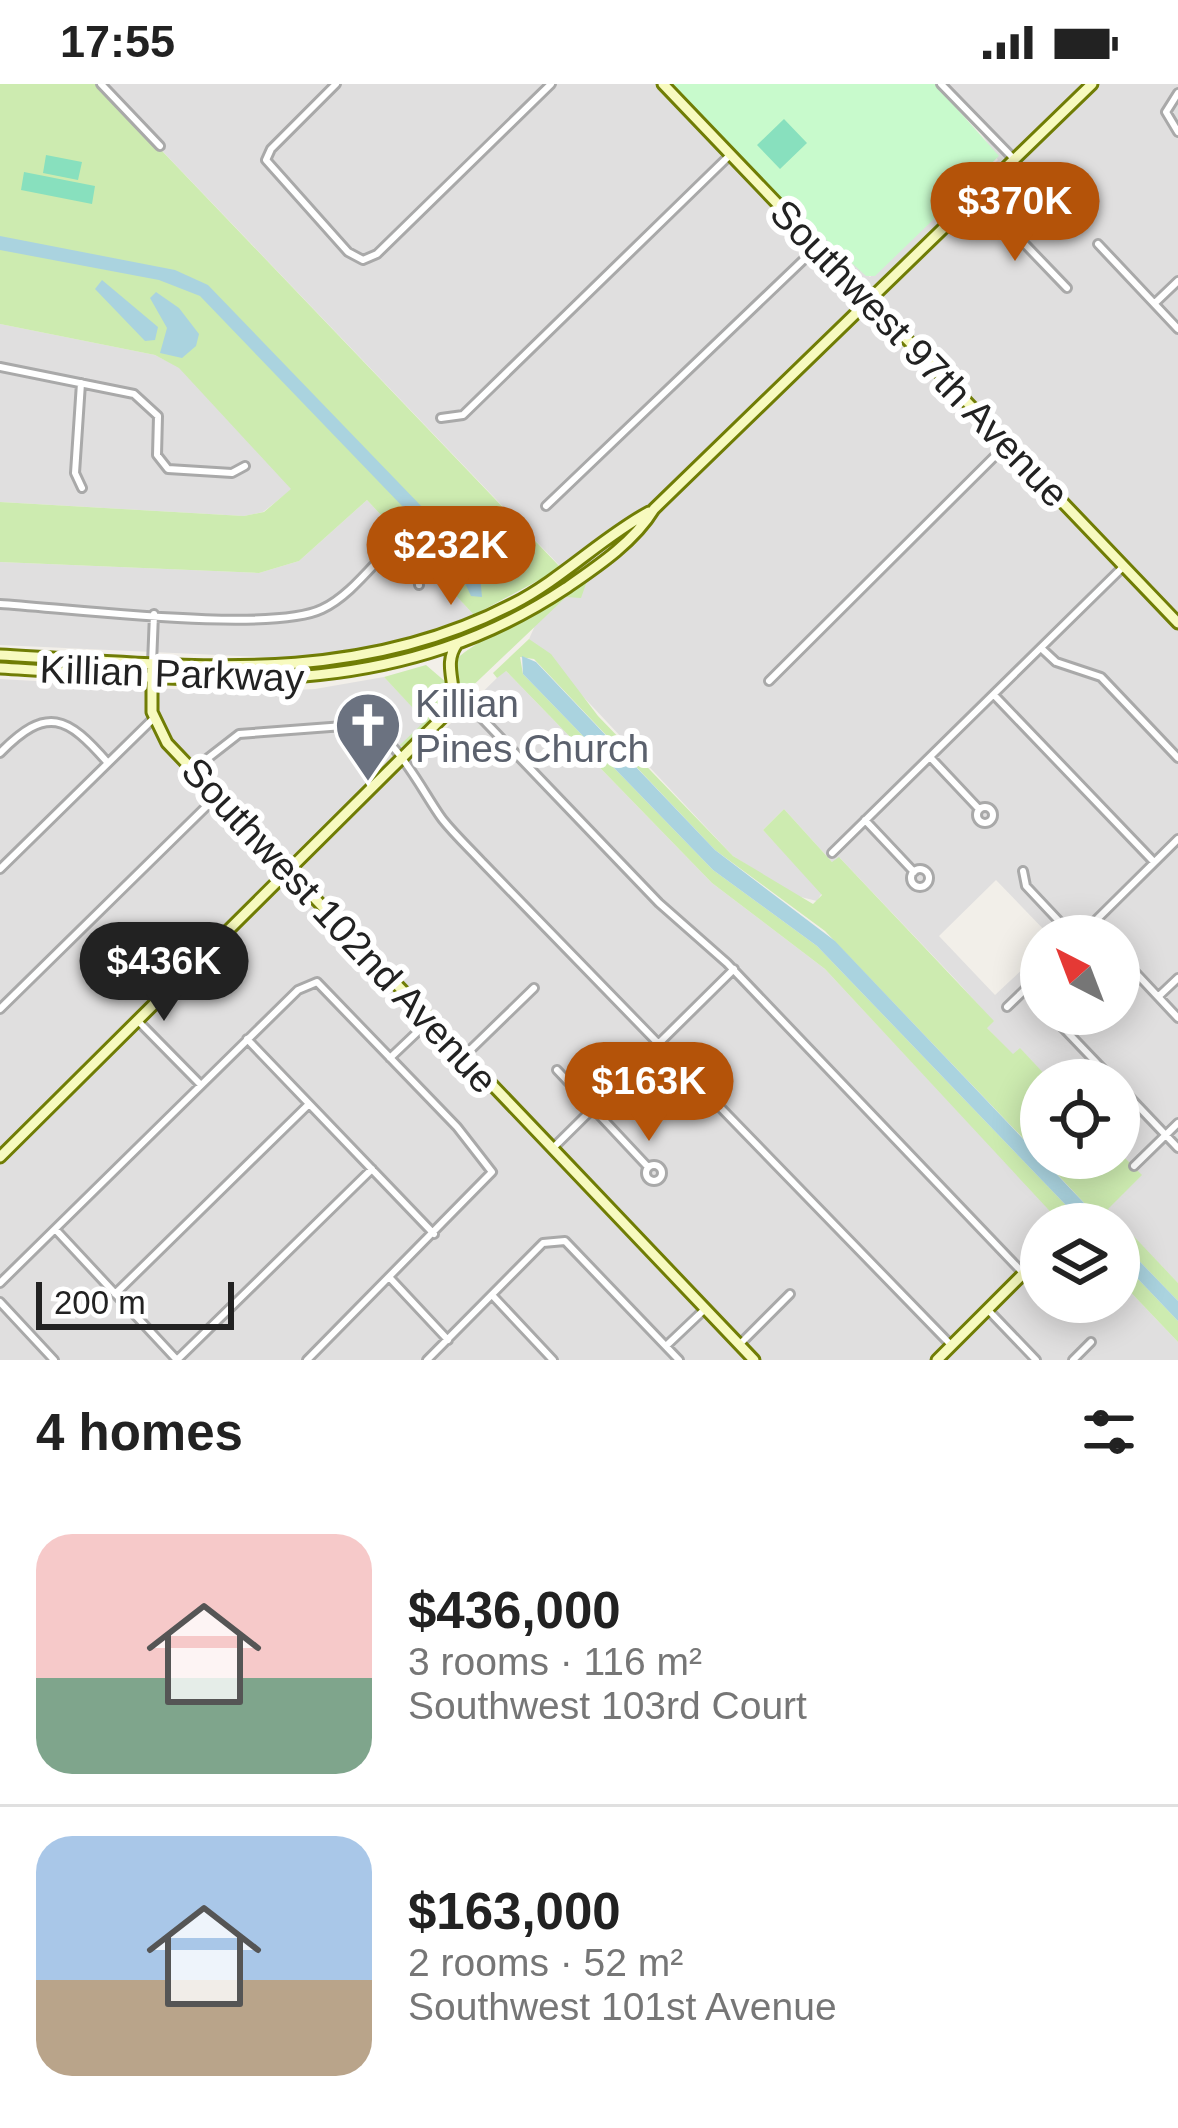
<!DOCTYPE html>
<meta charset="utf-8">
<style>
body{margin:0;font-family:Helvetica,sans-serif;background:#f2f2f2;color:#222;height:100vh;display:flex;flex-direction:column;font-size:45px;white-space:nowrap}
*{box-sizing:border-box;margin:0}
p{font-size:39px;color:#767676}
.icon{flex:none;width:66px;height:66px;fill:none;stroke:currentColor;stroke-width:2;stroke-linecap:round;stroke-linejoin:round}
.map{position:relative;height:1276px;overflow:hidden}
.side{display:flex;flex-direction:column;background:#fff;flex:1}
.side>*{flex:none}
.needle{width:78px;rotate:318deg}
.buttons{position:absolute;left:1020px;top:831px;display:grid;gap:24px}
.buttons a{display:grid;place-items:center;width:120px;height:120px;border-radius:50%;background:#fff;box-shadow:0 6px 30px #0003;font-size:60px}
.scale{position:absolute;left:36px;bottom:30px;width:198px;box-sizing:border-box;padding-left:12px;border:6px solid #222;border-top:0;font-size:33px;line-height:42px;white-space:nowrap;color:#222;-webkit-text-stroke:9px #fff;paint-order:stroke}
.price{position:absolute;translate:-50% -102px;padding:0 27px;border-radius:42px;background:#b45309;color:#fff;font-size:39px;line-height:78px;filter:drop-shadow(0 3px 6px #0008)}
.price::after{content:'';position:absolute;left:50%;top:72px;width:36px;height:27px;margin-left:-18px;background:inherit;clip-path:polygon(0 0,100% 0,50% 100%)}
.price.current{background:#222;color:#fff}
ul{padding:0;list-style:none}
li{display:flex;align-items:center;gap:36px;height:300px;padding:0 36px}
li+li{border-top:3px solid #e0e0e0}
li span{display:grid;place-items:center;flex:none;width:336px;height:240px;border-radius:36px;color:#555}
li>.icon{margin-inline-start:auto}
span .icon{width:144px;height:144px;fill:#fffc;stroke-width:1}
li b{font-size:51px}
h2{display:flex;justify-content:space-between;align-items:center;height:144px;padding:0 36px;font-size:51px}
.status{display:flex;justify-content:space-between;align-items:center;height:84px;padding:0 60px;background:#fff;direction:ltr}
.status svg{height:33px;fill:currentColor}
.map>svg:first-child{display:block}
</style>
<div class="status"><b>17:55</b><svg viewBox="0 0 49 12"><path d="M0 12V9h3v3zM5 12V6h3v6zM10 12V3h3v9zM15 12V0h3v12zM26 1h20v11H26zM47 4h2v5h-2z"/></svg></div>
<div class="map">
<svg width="1178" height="1276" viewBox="0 0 1178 1276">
<rect width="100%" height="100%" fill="#f2efe9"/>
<!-- residential -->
<path fill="#e0dfdf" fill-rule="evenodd" d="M98,0h573l106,111 93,82 128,-117 -17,-27 -46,-49h243v1199l-71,-74 34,-34 -22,-23v-72h-69l-30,-31 -7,6 -27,-28 7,-6 -37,-41 -116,-122 -7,5 -49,-54 -21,21 59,63 -5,8 -20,-5 -64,-40 -204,-217 32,-71 -3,-4zM996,796l54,56h69v78h-78v-62l-46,43 -56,-59z
M0,240l155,31 24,12 113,122 -29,23 -19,4 -244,-14z
M367,416l107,115 -99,34 -90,9 -285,-13v-83l259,11 40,-12z
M505,586l207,213 113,86 238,255h-22v78h78v-22l59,62v18h-1178v-681l242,14 73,-4 69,-12 55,58z"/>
<!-- grass -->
<path fill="#cdebb0" d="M0,0h98l463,484 -87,47 -107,-115 -68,61 -40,12 -259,-11v-60l244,14 20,-4 27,-23 -112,-121 -24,-13 -155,-31z
M587,497l-6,17 -15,-1 -104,99 -10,-31c7,-18 110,-67 135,-84z
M529,555l22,15 47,62 135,140 80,48 9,-9 -59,-65 21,-21 48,53 7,-5 155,164 -7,7 26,26 7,-6 30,32h-9v77l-216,-226 -110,-81 -181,-191 -14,-2 3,17 190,196 104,76 267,278 -24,-2 -235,-253 -113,-86 -206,-212 -9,7 -4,-5z
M426,581l21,18v23l-35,37 -14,4 27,-26 -41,-44z
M1119,1068l23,23 -34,34 70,74v18l-59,-61v-16h-15l-62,-66h77z
M1119,1175l59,62v21l-59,-62z"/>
<!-- park -->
<path fill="#c8facc" d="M671,0h264l64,72 -124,120h-9l-89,-81z"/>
<!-- pitch -->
<path fill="#88e0be" d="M784,35l23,24 -27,26 -23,-24z
M46,71l36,7 -4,18 -35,-7z
M24,88l71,14 -3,18 -71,-14z"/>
<!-- water -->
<path fill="#aad3df" d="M0,152l175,34 33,15 244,253 28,37 2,22 -11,-1 -17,-36 -254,-264 -41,-16 -159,-30z
M102,196l56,47 -3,13 -10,1 -50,-52z
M156,208l23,16 20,26 -3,12 -14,12 -22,-5 7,-25 -17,-30z
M522,572l14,6 179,188 120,91 269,283h-20l-267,-278 -104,-76 -190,-196z
M1119,1156l59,61v20l-59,-62z"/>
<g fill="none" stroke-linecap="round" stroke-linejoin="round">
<!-- street casing -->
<g stroke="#a9a9a9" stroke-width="12">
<path id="street" d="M101,0l59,62
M336,0l-65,65 -5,11 82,92 15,8 14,-6 174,-170
M941,0l73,75
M1178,9l-12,19 12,20
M984,103l8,23 75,78
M1098,160l80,85
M1155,219l23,-22
M0,283l134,27 24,22 -1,39 11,14 64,4 13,-7
M81,299l-6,90 7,15
M441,334l22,-3 267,-260
M546,422l272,-260
M0,520c66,4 270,30 322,5 26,-12 48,-41 68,-61l28,27 1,10
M1041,564l15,14 45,15 77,81
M152,580l2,-50
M769,597l238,-237
M994,611l160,167
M454,617l20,9 185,193 68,60 296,310
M0,669c47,-48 67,-37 108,10
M930,673l49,52
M194,685l45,-35 118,-9c36,2 66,69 86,95 12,15 26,28 39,42l470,484
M977 731a8 8 0 1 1 16 0a8 8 0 1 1-16 0Z
M865,736l49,52
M832,769l292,-287
M0,785l154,-151
M911 794a9 9 0 1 1 18 0a9 9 0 1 1-18 0Z
M1023,787l3,15 47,50
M1091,842l10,10
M1080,852l98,-97
M1119,871l59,63
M1026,904l15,16
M1159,912l19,-18
M1007,923l34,-33
M0,925l217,-213
M1050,930l63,66
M139,938l62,63
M247,955l187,195
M464,972l70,-68
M390,974l40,-38
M557,986l91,97
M1119,1002l59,62
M553,1064l181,-179
M646 1089a8 8 0 1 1 16 0a8 8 0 1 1-16 0Z
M1134,1082l44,-43
M55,1145l122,131 195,-191
M390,1194l58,62
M0,1199l298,-293 19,-8 140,145 35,45 -185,188
M115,1210l194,-190
M492,1211l61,65
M0,1218l54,58
M989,1227l47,49
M739,1261l51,-51
M666,1262l39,-37
M427,1276l116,-117 22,-2 114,119
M1073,1276l18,-18"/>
</g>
<!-- secondary casing -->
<g stroke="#707d05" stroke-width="15">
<path id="secondary" d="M663,0l515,539
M0,571c177,9 348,35 513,-51 49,-25 88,-66 136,-92
M152,580v48l15,31 587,617
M0,584c202,12 387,39 566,-80 32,-22 68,-46 88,-79l438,-425
M0,1073l447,-444c16,-24 -7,-45 10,-69
M937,1276l104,-104"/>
</g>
<!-- street -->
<use href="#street" stroke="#fff" stroke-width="6"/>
<!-- secondary -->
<use href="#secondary" stroke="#f7fabf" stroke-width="9"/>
</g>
<!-- icons -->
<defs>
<g id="church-pin" transform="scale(3.45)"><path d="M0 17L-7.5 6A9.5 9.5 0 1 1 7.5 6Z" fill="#6b7280" stroke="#fff"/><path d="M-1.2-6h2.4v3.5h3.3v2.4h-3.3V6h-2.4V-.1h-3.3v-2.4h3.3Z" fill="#fff"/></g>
</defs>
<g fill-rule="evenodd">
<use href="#church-pin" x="368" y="641"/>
</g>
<g text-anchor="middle" stroke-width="12" stroke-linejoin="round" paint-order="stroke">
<!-- street labels -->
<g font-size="39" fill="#222" stroke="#fff">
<text transform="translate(920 269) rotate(46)" y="14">Southwest 97th Avenue</text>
<text transform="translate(172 589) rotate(2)" y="14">Killian Parkway</text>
<text transform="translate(340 841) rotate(47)" y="14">Southwest 102nd Avenue</text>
</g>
<!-- worship labels -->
<g font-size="39" fill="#5b616d" stroke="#fff" text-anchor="start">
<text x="415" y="633">Killian<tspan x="415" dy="45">Pines Church</tspan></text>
</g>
</g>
</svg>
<div class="buttons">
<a><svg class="needle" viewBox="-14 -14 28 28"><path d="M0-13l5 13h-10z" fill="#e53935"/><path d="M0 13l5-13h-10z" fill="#767676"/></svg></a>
<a><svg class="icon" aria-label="locate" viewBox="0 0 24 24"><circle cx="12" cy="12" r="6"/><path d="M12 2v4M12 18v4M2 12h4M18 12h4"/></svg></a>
<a><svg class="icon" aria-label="layers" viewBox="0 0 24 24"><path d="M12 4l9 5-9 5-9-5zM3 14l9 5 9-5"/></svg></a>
</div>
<div class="scale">200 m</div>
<b class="price" style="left:1015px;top:180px">$370K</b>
<b class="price" style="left:451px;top:524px">$232K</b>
<b class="price current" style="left:164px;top:940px">$436K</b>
<b class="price" style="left:649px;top:1060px">$163K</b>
</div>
<section class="side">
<h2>4 homes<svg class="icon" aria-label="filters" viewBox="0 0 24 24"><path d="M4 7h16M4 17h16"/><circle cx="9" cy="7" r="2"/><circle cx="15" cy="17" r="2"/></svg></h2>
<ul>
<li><span style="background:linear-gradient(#f6c9c9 60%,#7fa58c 0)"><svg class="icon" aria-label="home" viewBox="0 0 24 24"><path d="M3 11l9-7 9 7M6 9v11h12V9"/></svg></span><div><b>$436,000</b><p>3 rooms · 116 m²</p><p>Southwest 103rd Court</p></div></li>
<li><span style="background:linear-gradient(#a9c7e8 60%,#b9a48a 0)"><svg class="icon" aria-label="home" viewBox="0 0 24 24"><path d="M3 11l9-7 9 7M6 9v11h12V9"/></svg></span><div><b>$163,000</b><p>2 rooms · 52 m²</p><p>Southwest 101st Avenue</p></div></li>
</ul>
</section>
